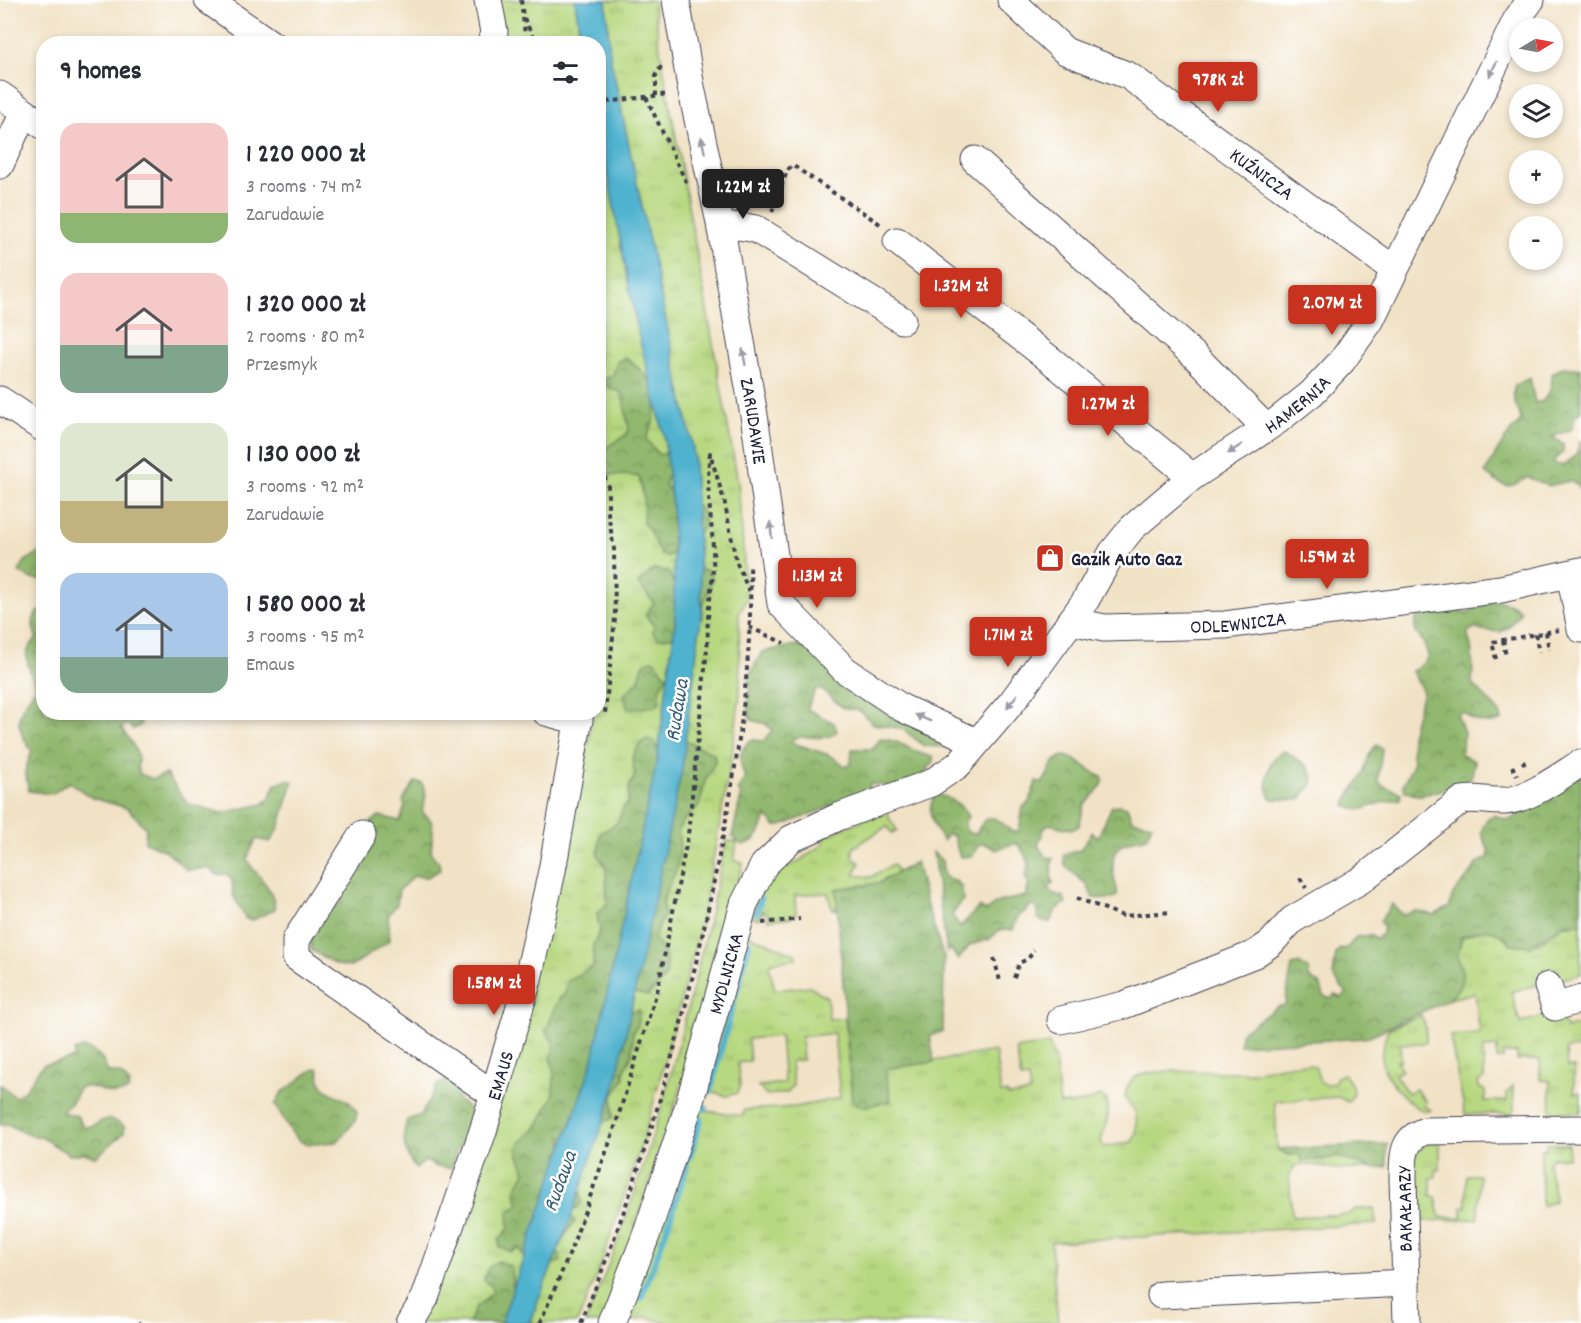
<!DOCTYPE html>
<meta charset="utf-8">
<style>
body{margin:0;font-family:Dekko,sans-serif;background:#f2f2f3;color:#2b2b33;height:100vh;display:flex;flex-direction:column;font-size:22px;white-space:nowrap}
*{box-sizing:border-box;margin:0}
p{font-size:20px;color:#7c7c81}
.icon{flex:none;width:33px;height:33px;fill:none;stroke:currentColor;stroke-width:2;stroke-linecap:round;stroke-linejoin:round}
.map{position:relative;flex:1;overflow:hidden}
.sheet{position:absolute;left:36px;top:36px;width:570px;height:684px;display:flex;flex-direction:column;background:#fff;border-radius:24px;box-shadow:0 3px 9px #0003}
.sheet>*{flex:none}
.needle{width:39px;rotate:80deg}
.buttons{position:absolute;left:1509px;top:18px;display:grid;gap:12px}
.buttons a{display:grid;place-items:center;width:54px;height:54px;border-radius:50%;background:#fff;box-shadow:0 3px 9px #0003;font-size:30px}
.price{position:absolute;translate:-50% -51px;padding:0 14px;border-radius:6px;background:#c8321e;color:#fff;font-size:20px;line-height:39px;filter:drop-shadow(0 2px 3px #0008)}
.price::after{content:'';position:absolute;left:50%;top:36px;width:18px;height:14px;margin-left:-9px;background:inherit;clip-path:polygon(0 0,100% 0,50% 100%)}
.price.on{background:#222;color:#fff}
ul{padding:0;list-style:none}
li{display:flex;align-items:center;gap:18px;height:150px;padding:0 24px}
li span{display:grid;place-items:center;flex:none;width:168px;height:120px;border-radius:18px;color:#555}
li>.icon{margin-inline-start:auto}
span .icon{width:72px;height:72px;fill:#fffc;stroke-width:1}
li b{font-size:26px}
h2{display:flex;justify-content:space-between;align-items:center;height:72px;padding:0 24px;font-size:26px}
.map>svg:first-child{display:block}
</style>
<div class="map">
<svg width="1581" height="1323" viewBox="0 0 1581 1323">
<defs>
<pattern id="grass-tufts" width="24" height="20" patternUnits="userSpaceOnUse" patternTransform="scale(1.5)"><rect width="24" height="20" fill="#b7d880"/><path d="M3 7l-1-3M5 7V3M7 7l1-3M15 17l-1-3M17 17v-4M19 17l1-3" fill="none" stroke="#9db970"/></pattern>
<pattern id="forest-crowns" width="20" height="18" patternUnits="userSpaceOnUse" patternTransform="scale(1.5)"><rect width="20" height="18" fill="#91b86e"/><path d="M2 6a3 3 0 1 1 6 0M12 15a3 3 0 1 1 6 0" fill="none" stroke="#76955c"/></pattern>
</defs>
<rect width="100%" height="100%" fill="#fff"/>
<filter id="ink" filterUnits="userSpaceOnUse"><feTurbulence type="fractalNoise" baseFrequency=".0167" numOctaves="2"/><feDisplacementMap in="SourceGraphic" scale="12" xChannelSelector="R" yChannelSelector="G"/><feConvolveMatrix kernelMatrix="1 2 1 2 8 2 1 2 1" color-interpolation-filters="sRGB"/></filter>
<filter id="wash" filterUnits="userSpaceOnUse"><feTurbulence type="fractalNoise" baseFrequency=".008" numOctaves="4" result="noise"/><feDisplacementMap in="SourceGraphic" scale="24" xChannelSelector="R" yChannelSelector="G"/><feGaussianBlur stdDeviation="1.35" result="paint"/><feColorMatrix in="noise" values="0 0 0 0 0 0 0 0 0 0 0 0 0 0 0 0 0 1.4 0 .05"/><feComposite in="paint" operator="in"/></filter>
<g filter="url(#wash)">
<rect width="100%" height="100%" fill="#f1e2c5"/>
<!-- grass -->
<path fill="url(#grass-tufts)" stroke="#6c7d5e" stroke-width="1.5" fill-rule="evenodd" d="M496,0h79l6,43h-76z
M606,0h47l7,49 78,433 9,117 -8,13 1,82 -10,73 -29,158 -56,209 -45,133 -23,56h-48l42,-105 111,-449 20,-159 -9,-162 -83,-392z
M599,130l38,198 27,107 8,73 3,115 -18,138 -65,302 -91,260h-88l157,-497 19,-85 2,-28 7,-1z
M888,809l1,9 8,12 -5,3 -5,-7 -34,22v9l7,6 -6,12 17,2 22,-13 5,8 -19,11 -42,6 1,20h-6l-4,-16 -33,2 1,19 -3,3 -25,3v-6l-6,-3 -3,8 -8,-2 3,-13 34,-52zM826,837l-5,10c-19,7 -16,17 -40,20l17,-18z
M726,841l11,1 -3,19 9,1 -27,118 -112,343h-19c66,-154 107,-319 141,-482z
M1581,924v50l-70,18 9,31 29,-9h12l5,15 15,-5v24l-15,1 1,18h7v26h7v19l-30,1 -1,-32 -10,-1v-20h-23v-7h-14v6h-6v-12l-14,1 1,30 -6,4 1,5 6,4v10h22v-8l6,-7 1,28h-49l-15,-78 30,-2 -5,-41 -25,6c10,-13 16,-27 7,-43l5,-19c23,-9 32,-13 49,7l29,-1 23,-18z
M746,934l49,20 1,5 -24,3 -3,4 6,24 35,-4 17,11 2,22 16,-1 7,83 33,-32 110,-18 6,42h6l1,3 22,-3 -2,-15 -7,1 -5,-30 33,-5 6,16 5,45 25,-3 15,-6 7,4 1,16 -7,25 3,6 28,-5c5,-6 5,-19 4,-27 -2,-15 -17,-9 -8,-29 3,-7 7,-9 14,-12 33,-6 70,-1 103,-2 24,0 45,-13 70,-6l5,15 6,4 8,-2 3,-6 7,-3c8,10 13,18 4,28l-9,-5 -64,4 2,48 11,6 11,-1 3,7c11,-2 24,0 34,-5l35,12c-11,0 -23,2 -34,1 -13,-2 -28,-6 -41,-4l-7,9 3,43 57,-3 6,-5 19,-1 2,16 -325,18 7,81h-391l-21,-6 -24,6 80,-217 6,1 -1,4 36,5 1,-6 51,-3 45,-9 -6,-65 -33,4 2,23 -12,1 2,24 -6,8 -21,2 -8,-9 26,-3 -4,-47 -32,3 2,22 -12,2 2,23 -3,7 -10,3 -19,-5 -2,-4z
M1421,1015l5,13v15l-26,1 1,17h-4l5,9 -7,5 13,19 8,-5 10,13 -3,3 8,5c-15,6 -42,-28 -48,-44 -4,-11 2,-26 5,-37z
M1440,1141v29h-4v7l-5,1v18l5,1 4,20h22v-10h4v-32h13l-1,44 -56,2v-14l-10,-5v-43l13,-15z
M1547,1144h21l1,13 -17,1 -4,4c1,16 7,24 7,39l-13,5 -1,-57h6z"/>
<!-- forest -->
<path fill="url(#forest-crowns)" stroke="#5a6d54" stroke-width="1.5" d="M624,358l7,3 22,22 3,17 -2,20 -8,19 13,16 7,-2 5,21 -5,4 -1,7 5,5 1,12 22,-1c8,8 13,14 11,26l-37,30 -6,-2 -13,-27 -5,-4 1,-25 -5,-22c-17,-7 -40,11 -38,-26l25,-16 3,-6 -7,-36 -16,-7 -1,-7 8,-4 4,-13z
M1563,367l18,2v43l-6,4 -3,13 -20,8 11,7v8l-10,9 4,4h8l11,-10 5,-15v52l-4,-8 -8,-3 -21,5 -20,-9c-21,15 -26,9 -43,-4 11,-20 20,-37 36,-52 -1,-15 -11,-17 -6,-36l15,-7 5,25 8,-2 8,-12 1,-15z
M42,551l1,29 -12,-1 -12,-7 6,-11z
M654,569l15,3 7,18 21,-21c27,-1 10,22 6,35 -1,4 0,10 0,15l-7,-2 -25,20 -13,1 -5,-5 1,-7 -9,-11 9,-12 -16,-20z
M1496,600l14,4 11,7 -13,17 -7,4 -27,-3 -6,2c-1,7 2,9 3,15 2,12 2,25 1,37l28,30 2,7c-15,7 -28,2 -39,-8l-6,2 7,19 -3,22 14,6 -6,26c-9,4 -16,0 -25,2 -16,4 -23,10 -39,2l-2,-7 10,-19 -2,-30 12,-43 -11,-21 12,-8 4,-7c-5,-29 -25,-16 -4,-52l34,-1 2,7 6,3z
M43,611l1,101 91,1 4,4 2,8 -8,4 -6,-5 -6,4c8,11 21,26 16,39l3,7 13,5 13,-5 22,30 34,9 41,-9 6,-5 6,-14 12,-5 6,2 -14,46 -9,14 -14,-3 -9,20c9,17 27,28 28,50l-22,11 -7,-1 -13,-24 -1,-15 -5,-6 -9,1 -10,-7 -21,2 -21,-19 -21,-9 1,-14 -19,-20 -35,-10 -23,-16 -17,12 -23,-3 -4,-20 7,-20c-21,-29 -14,-38 4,-64 -6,-20 -18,-32 1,-49 -5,-9 -5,-18 0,-26z
M797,645l18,8 132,86 -1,8 -22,-1 -21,-17 -29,-5 -16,-14 -15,-2 -21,-18 -6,-1 -9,20 27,14 3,8c-14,15 -33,-2 -47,11l39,13 18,12 4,-4 1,-14h21l7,-10c21,0 32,15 53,18v7l-6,4 -2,8 -29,11 -26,-3 -1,7 -88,35h-6l-9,-11c-4,14 -7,27 -24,30l-10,-8 9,-41 -3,-7 7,-11c-5,-14 -9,-27 6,-38l13,1 8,-11 -6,-6 -14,-4c-10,-14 2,-27 -4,-42l14,-26z
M654,660l13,16 -7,12v13l-4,5 -28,4 -4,-15c4,-6 10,-8 14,-14 6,-11 1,-20 16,-21z
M647,739l7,2 6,11 23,-13 31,15 1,8 -9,17 -7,27 -14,13 -7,11 2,19 -3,20 -10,20 -4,13 1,14 -11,24c14,8 15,22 13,37l-18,19 -14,-3 -8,19 13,-2 -1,16 -5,5 -1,23 -8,18v6l-11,18v22l-45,19h-7l12,39 8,14v13l-4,5 -14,-1 12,14 -20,29 5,5 1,6 -13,6 -23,-9 -7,-10 -6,4 -13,-5v-7l10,-12 -1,-15 11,-9 -4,-13 10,-19 -7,-20 1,-8 17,-16 17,-32 1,-22 -3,-14 3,-16 -8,-12c5,-11 9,-33 19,-38l3,-14 25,-13v-22l7,-14 -3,-17 10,-10 -1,-37 -8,-12 2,-21 18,-12 5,-14 5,-5 1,-16 6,-12 -3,-17 8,-14z
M1377,745l5,4 -4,30 3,6 20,8 -1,6c-6,2 -13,1 -19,4 -13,4 -23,11 -36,2 3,-10 9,-17 15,-25 7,-11 6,-27 17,-35z
M1285,751l21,14 7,11 -1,8 -12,16 -29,-1c-8,-16 -4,-42 14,-48z
M1064,756l8,2 31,20 -1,7 -18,21 -5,20 -6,3c-25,-1 -25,-17 -35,17l8,11 7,1 -2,18 2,7 -4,4 3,6 12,4 2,6 -10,7 -6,12h-8l-4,-4 -1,-9 -5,-4 -15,13 -4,12h-14l-9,9 -20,6 -12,15 -8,-12 -3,5 -14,-101 9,9 2,15 13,6 5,5 1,13 -11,15 8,12 19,-20 6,4 13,-9 28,-6 3,-13 -4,-6 4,-14 -9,-17 -6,-3 -18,7 -12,-7 -6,2 -5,11 -13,1 -7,-22h-7l-3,6c-10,-15 -18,-30 -8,-46 13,0 27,10 34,21l-4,5v7l4,5 7,1c11,-24 20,-18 36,-2l7,-1 4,-24 6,-5 7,-20 6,1c9,-9 7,-23 22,-27z
M1581,764v160l-18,1 -32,21 -20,-2c-17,-20 -26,-16 -49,-7l-5,19 6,18 -3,12 -10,13 -85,39 -126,7 3,-13 35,-25 8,-2 7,-40 7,-2 11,8 -2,6 12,7 4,12 6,3 5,-4 6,3 5,-5 -13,-17 3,-22 4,-5 7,-1 9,-11 14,-2 6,4 5,-4 3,-8 -4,-6 12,-17 11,11 13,-4 18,4 16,-8c0,-19 19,-25 26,-43l12,-6 1,-6 -8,-20 6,-13 7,-4 13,5 7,-2z
M415,782l7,1 4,13 -4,14c2,6 6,6 9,11 7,14 -8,31 8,41l1,8 -13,7 -13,-1 -15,14 -2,14 -9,12 2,24 -39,27 -14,-2 -26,-15v-10l17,-31 13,-6 1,-16 10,-9 15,-53 13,-9 20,5 5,-15 -2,-6z
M1120,805l7,2 5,13 20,4 -5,13c-26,6 -39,8 -33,40 1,7 4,12 3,19l-7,3 -17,-1 -6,-13 -22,-19 -1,-12 16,-4 12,-18 6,5 14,-31z
M916,862l10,41 18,55 -1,74 -13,3 4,27 -49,7 6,32 -29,6 -10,-5 -16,-213 43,-6z
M83,1048c16,4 19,8 24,23l13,3 10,10 -2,7c-24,9 -29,-9 -49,-3l-7,14 -10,10 15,4 7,11c19,0 17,-17 40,-1v7l-28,24 -12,-4 -14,2 -29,-18 -15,-3 -18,-10 -8,1v-41l15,13c14,-6 18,-22 28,-32l31,-7v-7z
M318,1068c2,5 1,10 3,15 5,14 29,11 36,30l-2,8 -18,21c-9,0 -20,3 -29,2 -17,-2 -24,-29 -33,-39l7,-13c13,-6 24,-21 36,-24z
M452,1077l5,5v16l16,15 -6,25 -12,15 -3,15 -14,-1 -13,-6 -9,8c-12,-15 -15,-31 -9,-49l14,-5 17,-31z
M1387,1144v23l-16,1 -35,-12c-10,5 -23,3 -34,5l-3,-7 -11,1 -11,-6z
M499,1261l12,6 2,20 24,16 -1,7 -6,4 3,9h-64l7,-16 17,-15 -2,-7 -7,-4c1,-9 6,-17 15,-20z"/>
<!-- water -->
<path fill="#50b2cf" stroke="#396a85" stroke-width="1.5" d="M575,0h31l4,56 83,392 9,162 -20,159 -68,321 -43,128 -42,105h-28l91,-260 65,-302 18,-138 -3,-115 -8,-73 -27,-107 -38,-198 -1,-86 -17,-1z"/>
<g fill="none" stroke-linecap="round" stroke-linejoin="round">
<!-- stream -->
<path stroke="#50b2cf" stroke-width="6" d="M756,913l5,-14
M710,1092l39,-149
M705,1109v-2
M689,1158l12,-39
M641,1298l24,-64 22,-69"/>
</g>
</g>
<g filter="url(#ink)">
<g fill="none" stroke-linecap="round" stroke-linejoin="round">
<!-- minor casing -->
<g stroke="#413f50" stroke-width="29">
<g id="minor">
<path d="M208,0l63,44"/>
<path d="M488,0l6,32 -3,12"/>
<path id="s1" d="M676,0l15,87 28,131 35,197 27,189 64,66 57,38 74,34"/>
<path id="s2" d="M1011,0l54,51 64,25 264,193"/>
<path d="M0,95l44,31"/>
<path d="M975,160l220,196 71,72"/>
<path d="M0,165l24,-53"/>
<path d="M721,229l18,-3 17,3 146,91"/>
<path d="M897,241l155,120 140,116"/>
<path d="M0,400l44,29"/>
<path d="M1570,574l11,55"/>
<path id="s3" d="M1071,621l33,7 121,-3 276,-36 80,-18"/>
<path d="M546,712l33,9"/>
<path d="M362,835l-66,105v17l198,138"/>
<path d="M1548,986l7,21 26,-8"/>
<path d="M1061,1020l63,-15 131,-51 16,-11 21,-23 69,-40 101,-80c15,-3 28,2 43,1 25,-2 55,-25 76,-38"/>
<path d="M1161,1295l245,-12"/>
<path id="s4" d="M410,1323l15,-25 58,-167 44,-148 25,-112 28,-159"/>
<path id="s5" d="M612,1323l35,-90 41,-125 56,-204 20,-39 27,-26 47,-22 93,-34 27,-18 54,-63 72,-99 28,-50 20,-25 60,-51 85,-56 35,-28 30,-32 28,-40 147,-302 14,-19"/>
<path d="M1407,1323l-4,-145c0,-21 -1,-39 22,-47l156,-2"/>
</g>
</g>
<!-- path -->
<path stroke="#413f50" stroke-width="4" stroke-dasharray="4.5 4.5" stroke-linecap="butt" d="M521,0l5,44
M524,18l12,26
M656,96v-22l8,-11
M646,97l41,87
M598,103l71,-9
M772,212l15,-41 5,-6 91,61
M598,459l10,27v27l6,36 1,69 -10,95
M749,627l35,16
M1546,632l3,18
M1535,634l4,18
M1503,640l3,17
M1496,659l-4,-17 67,-12
M1523,761l3,8
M1512,766l5,9
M1300,878l6,10
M1077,898l46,18 49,-4
M762,923l38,-4
M994,958l6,23
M1014,978l5,-15 9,-4 6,-9
M140,1323v-1
M540,1323l29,-68 44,-122 45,-145 30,-153 20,-196c-2,-24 4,-46 5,-70 2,-39 -9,-77 -3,-116l15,51 11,57 13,30
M581,1323c61,-146 105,-302 136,-457 20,-99 36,-201 33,-302"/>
<!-- minor -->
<use href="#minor" stroke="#fff" stroke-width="27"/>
</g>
<!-- one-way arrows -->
<defs><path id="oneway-solid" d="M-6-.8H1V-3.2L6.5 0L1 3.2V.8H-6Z" transform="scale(1.5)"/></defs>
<g fill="#9c9ca7">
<use href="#oneway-solid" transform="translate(1493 69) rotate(116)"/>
<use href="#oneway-solid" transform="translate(703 145) rotate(-102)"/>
<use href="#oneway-solid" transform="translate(744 357) rotate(-100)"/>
<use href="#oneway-solid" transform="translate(1235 449) rotate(146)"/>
<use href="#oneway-solid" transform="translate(771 530) rotate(-96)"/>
<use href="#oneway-solid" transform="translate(1012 701) rotate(128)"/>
<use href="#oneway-solid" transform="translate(923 718) rotate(-156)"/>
</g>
</g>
<!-- icons -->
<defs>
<g id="shop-square" transform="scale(1.5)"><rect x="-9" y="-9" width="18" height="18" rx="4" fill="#c8321e" stroke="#fff"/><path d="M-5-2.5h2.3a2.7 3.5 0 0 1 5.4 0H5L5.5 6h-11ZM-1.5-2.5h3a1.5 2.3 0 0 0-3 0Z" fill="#fff"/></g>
</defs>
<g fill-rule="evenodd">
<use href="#shop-square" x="1050" y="558"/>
</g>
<g text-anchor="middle" stroke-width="5" stroke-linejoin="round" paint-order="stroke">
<!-- street labels -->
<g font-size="20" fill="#22223b" stroke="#fff">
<text dy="7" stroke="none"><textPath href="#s2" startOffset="308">KUŹNICZA</textPath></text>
<text dy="7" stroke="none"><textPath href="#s5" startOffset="1206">HAMERNIA</textPath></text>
<text dy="7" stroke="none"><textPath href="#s1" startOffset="428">ZARUDAWIE</textPath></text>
<text dy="7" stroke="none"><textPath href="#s3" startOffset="168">ODLEWNICZA</textPath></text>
<text dy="7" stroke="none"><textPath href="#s5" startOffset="368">MYDLNICKA</textPath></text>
<text dy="7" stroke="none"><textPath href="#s4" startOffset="264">EMAUS</textPath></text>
<text transform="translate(1404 1209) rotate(-91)" y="7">BAKAŁARZY</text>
</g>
<!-- poi labels -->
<g font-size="20" font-weight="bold" fill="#22223b" stroke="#fff" text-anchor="start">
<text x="1071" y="565">Gazik Auto Gaz</text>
</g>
<!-- water labels -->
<g font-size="21" font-style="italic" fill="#345c76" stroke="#fff">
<text transform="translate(676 710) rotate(-81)" y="7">Rudawa</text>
<text transform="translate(559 1181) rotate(-70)" y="7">Rudawa</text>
</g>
</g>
</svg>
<div class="buttons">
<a><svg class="needle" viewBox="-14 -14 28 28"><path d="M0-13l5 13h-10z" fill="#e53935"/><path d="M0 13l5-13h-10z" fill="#7c7c81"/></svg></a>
<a><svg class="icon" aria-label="layers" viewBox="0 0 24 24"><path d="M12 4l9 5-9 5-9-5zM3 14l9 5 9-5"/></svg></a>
<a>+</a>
<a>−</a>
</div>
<b class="price" style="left:1218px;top:113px">978K zł</b>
<b class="price on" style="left:743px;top:220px">1.22M zł</b>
<b class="price" style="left:961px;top:319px">1.32M zł</b>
<b class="price" style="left:1332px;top:336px">2.07M zł</b>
<b class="price" style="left:1108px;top:437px">1.27M zł</b>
<b class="price" style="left:1327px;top:590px">1.59M zł</b>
<b class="price" style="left:817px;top:609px">1.13M zł</b>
<b class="price" style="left:1008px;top:668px">1.71M zł</b>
<b class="price" style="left:494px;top:1016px">1.58M zł</b>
<section class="sheet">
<h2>9 homes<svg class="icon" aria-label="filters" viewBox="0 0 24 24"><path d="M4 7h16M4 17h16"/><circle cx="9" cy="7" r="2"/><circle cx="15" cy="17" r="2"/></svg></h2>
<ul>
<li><span style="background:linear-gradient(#f6c9c9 75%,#8fb573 0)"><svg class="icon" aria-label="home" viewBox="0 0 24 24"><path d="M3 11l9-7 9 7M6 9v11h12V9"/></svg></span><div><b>1 220 000 zł</b><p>3 rooms · 74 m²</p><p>Zarudawie</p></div></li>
<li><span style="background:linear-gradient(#f6c9c9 60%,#7fa58c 0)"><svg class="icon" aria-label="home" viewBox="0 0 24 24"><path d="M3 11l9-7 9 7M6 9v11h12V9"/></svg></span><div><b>1 320 000 zł</b><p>2 rooms · 80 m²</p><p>Przesmyk</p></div></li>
<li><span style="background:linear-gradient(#dfe7d0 65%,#c2b280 0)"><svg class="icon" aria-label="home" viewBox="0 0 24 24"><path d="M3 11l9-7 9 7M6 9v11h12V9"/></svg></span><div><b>1 130 000 zł</b><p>3 rooms · 92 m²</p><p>Zarudawie</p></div></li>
<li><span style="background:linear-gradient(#a9c7e8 70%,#7fa58c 0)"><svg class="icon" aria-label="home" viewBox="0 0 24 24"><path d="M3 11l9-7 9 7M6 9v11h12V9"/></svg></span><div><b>1 580 000 zł</b><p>3 rooms · 95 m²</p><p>Emaus</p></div></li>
</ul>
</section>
</div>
